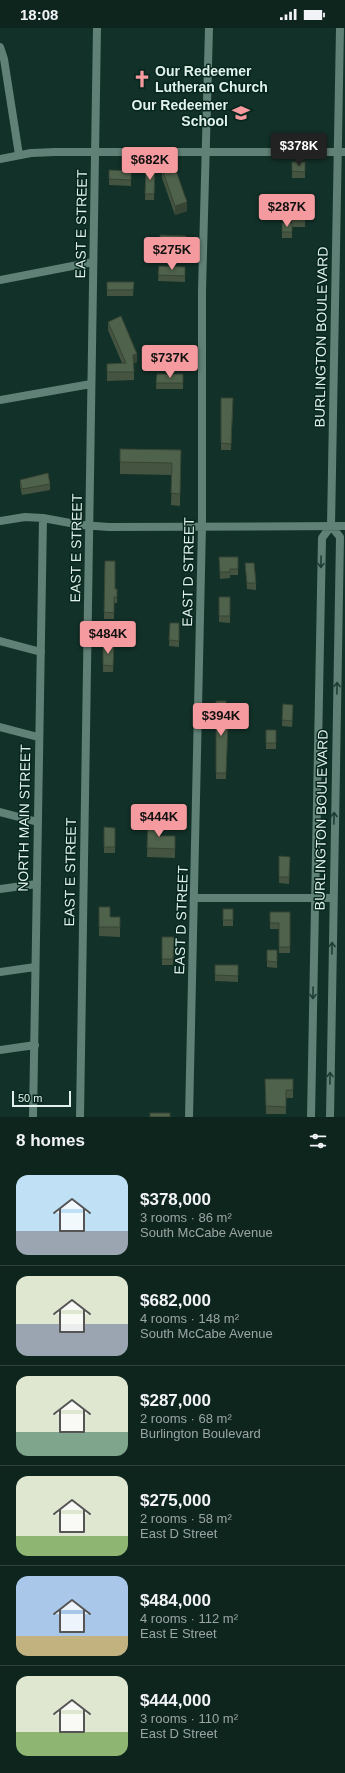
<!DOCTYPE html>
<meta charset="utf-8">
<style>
body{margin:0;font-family:Helvetica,sans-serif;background:#172d27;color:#f1f3f6;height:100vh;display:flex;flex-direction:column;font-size:15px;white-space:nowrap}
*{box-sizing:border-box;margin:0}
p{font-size:13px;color:#9ba5a4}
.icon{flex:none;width:22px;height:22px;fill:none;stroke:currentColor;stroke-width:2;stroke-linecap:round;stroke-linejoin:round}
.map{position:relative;height:1089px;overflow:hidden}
.panel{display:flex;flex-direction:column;background:#0e251e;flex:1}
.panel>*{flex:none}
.scale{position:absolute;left:12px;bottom:10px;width:59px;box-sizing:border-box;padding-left:4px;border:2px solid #e0f2eb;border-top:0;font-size:11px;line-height:14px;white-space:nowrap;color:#e0f2eb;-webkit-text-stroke:3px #07271e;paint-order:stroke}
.price{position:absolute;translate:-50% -34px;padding:0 9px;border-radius:4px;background:#f59b9f;color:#111;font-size:13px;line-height:26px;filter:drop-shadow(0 1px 2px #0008)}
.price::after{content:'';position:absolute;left:50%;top:24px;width:12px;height:9px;margin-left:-6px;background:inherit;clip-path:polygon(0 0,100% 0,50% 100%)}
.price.current{background:#222;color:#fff}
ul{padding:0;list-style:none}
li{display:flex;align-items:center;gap:12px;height:100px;padding:0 16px}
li+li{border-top:1px solid #2e423c}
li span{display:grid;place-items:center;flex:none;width:112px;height:80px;border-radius:12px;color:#555}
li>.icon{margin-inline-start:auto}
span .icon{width:48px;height:48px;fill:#fffc;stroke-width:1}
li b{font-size:17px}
h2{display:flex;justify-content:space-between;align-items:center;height:48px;padding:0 16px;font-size:17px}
.status{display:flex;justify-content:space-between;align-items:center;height:28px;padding:0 20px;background:#0e251e;direction:ltr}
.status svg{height:11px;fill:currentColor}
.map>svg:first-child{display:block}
</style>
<div class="status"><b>18:08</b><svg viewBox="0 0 49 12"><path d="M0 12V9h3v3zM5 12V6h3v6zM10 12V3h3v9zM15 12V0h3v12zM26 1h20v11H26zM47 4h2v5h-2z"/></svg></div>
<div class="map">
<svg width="345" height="1089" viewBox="0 0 345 1089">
<rect width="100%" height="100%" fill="#123128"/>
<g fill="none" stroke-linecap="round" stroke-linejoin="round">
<!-- minor -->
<path stroke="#608175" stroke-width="8" d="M0,19l4,12 15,96
M0,131l31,-6 24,-1h290
M0,252l93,-18
M0,372l91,-16
M0,493l25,-4 18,1 38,7 28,2 236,-1
M0,613l41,11
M0,699l38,10
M0,784l38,10
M0,861l37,-5
M194,870h138
M0,944l35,-5
M0,1022l35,-5
M33,1089l10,-599
M80,1089l17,-1089
M189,1089l13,-591v-235l7,-263
M311,1089l11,-579 9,-12 9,-498
M330,1089l10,-580 -9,-11"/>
</g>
<!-- wall -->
<path fill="#445440" d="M292,134h13v16h-13z
M146,139l9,1 -1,32h-9z
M162,141l25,42 -12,4 -13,-37z
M109,142l22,1v15l-22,-1z
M292,177h13v22h-13z
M282,195h10v15h-10z
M160,207l26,1v24h-26z
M159,238l26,1v15l-27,-1z
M107,254h27l-1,14h-26z
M108,294l29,40 -3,1v17l-27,1v-17l15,-1 -14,-33z
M157,346h26v15h-27z
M221,370l12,6 -2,46h-10z
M120,421l61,1 -1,56 -9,-1 1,-30 -52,-1z
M20,452l30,4v6l-28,5 -2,-9z
M219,529h19v18h-8v3l-10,1z
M105,533l10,28h2v14h-3v16h-10z
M245,535l11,20v7l-9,-1z
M219,569h11v26l-11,-1z
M170,595h9v24l-10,-1z
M114,617l-1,27h-10v-7z
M216,673h10v78h-10z
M283,676l10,7 -1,16 -10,-1z
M266,702h10v19h-10z
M148,793l10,15h17v22l-28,-1z
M104,799l11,1v25h-11z
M279,828l11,1 -1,27 -10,-1z
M99,879l11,10h10v20l-21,-1z
M223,881h10v17h-10z
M270,884h20v41h-11v-24h-9z
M162,909h12l-1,28h-11z
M267,922h10v18l-10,-1z
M215,937h23v17l-23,-1z
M265,1051h28v19h-7v16h-20z"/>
<!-- shaded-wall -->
<path fill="#374534" d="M187,174v9l-12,4v-9z
M137,326v8l-4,1v-8z"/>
<!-- building -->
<path fill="#4f624b" stroke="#374534" d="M292,134h13v10l-13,-1z
M174,137l13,37 -12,4 -13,-37z
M146,139l9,1 -1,26h-9z
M109,142l22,1v9l-22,-1z
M292,177h13v16h-13z
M282,195h10v9h-10z
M160,207l26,1v15h-26z
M159,238l26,1v9l-27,-1z
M107,254h27l-1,8h-26z
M121,288l16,38 -4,1 1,17h-27v-8l19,-1 -18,-41z
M157,346h26v9h-27z
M221,370h12l-2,46 -10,-1z
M120,421l61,1 -1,44 -9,-1 1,-30 -52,-1z
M48,445l2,11 -28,5 -2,-9z
M219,529h19v12h-8v3h-10z
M105,533h10v28h2v8h-3v16l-10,-1z
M245,535h9l2,20h-9z
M219,569h11v19h-11z
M170,595h9v18l-10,-1z
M103,616l11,1 -1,21 -10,-1z
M216,673h10v25h2l-2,47h-10z
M283,676l10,1 -1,16 -10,-1z
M266,702h10v13h-10z
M148,793h10v15h17v13l-28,-1z
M104,799l11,1v19h-11z
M279,828l11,1 -1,20h-10z
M99,879h11v10h10v10h-21z
M223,881h10v11h-10z
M270,884h20v35h-11v-24h-9z
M162,909h12l-1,22h-11z
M267,922h10v12l-10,-1z
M215,937h23v11l-23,-1z
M265,1051h28v11h-7v17l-20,-1z
M150,1085h20v4h-20z"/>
<!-- one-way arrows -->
<defs><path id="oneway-shaft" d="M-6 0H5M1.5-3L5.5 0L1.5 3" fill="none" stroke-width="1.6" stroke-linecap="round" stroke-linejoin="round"/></defs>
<g stroke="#1d3e34">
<use href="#oneway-shaft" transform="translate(321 534) rotate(91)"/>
<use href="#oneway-shaft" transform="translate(337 660) rotate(-89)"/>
<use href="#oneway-shaft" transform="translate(334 790) rotate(-89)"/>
<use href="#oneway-shaft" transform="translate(332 920) rotate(-89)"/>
<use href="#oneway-shaft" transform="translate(313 965) rotate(91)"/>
<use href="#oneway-shaft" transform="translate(330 1050) rotate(-89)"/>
</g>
<!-- icons -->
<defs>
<g id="church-bare" transform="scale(1.38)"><path d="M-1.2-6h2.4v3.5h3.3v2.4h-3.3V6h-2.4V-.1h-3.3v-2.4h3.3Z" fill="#f59b9f" stroke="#07271e" stroke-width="2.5" paint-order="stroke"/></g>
<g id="school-bare" transform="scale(1.38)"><path d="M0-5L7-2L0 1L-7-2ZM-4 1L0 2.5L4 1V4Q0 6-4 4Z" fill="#f59b9f" stroke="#07271e" stroke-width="2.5" paint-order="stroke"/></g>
</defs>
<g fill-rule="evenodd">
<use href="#church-bare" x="142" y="51"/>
<use href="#school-bare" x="241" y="85"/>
</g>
<g text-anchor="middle" stroke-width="3" stroke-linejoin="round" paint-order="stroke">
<!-- poi labels -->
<g font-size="14" font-weight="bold" fill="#e0f2eb" stroke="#07271e" text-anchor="start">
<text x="155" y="48">Our Redeemer<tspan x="155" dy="16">Lutheran Church</tspan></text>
<text x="228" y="82" text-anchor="end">Our Redeemer<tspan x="228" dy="16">School</tspan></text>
</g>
<!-- street labels -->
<g font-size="14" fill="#e0f2eb" stroke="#07271e">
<text transform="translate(81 196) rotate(-89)" y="5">EAST E STREET</text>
<text transform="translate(321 309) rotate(-89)" y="5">BURLINGTON BOULEVARD</text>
<text transform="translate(76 520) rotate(-89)" y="5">EAST E STREET</text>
<text transform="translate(188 544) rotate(-89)" y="5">EAST D STREET</text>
<text transform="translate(24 790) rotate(-89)" y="5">NORTH MAIN STREET</text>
<text transform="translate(321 792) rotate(-89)" y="5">BURLINGTON BOULEVARD</text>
<text transform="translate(70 844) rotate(-89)" y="5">EAST E STREET</text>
<text transform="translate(181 892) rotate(-88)" y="5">EAST D STREET</text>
</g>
</g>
</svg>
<div class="scale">50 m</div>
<b class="price current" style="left:299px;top:139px">$378K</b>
<b class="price" style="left:150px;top:153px">$682K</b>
<b class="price" style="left:287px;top:200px">$287K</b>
<b class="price" style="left:172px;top:243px">$275K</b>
<b class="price" style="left:170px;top:351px">$737K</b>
<b class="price" style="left:108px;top:627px">$484K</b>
<b class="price" style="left:221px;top:709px">$394K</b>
<b class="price" style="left:159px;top:810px">$444K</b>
</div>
<section class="panel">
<h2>8 homes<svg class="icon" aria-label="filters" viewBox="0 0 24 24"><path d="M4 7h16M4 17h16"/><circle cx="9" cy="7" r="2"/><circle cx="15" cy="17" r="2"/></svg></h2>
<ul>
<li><span style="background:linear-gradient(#bfe0f5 70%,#9aa5b1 0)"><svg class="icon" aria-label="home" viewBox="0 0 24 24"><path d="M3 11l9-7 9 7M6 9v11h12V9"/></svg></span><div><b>$378,000</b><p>3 rooms · 86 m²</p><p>South McCabe Avenue</p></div></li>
<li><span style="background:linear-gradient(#dfe7d0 60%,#9aa5b1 0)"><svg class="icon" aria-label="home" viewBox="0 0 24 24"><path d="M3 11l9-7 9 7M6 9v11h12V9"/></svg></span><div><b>$682,000</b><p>4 rooms · 148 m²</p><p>South McCabe Avenue</p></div></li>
<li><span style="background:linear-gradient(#dfe7d0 70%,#7fa58c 0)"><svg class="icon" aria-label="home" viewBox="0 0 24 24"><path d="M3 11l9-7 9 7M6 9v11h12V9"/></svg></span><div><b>$287,000</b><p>2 rooms · 68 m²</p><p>Burlington Boulevard</p></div></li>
<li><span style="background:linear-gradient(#dfe7d0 75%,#8fb573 0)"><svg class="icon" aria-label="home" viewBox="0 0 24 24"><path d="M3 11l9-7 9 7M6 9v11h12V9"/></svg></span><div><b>$275,000</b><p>2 rooms · 58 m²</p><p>East D Street</p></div></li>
<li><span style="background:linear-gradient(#a9c7e8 75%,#c2b280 0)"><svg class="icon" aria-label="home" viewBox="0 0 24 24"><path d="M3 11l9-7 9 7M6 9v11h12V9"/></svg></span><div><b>$484,000</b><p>4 rooms · 112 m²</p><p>East E Street</p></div></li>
<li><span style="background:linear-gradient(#dfe7d0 70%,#8fb573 0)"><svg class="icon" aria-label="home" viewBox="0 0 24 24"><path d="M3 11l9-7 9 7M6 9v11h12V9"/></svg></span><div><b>$444,000</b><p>3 rooms · 110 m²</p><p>East D Street</p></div></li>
</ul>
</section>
